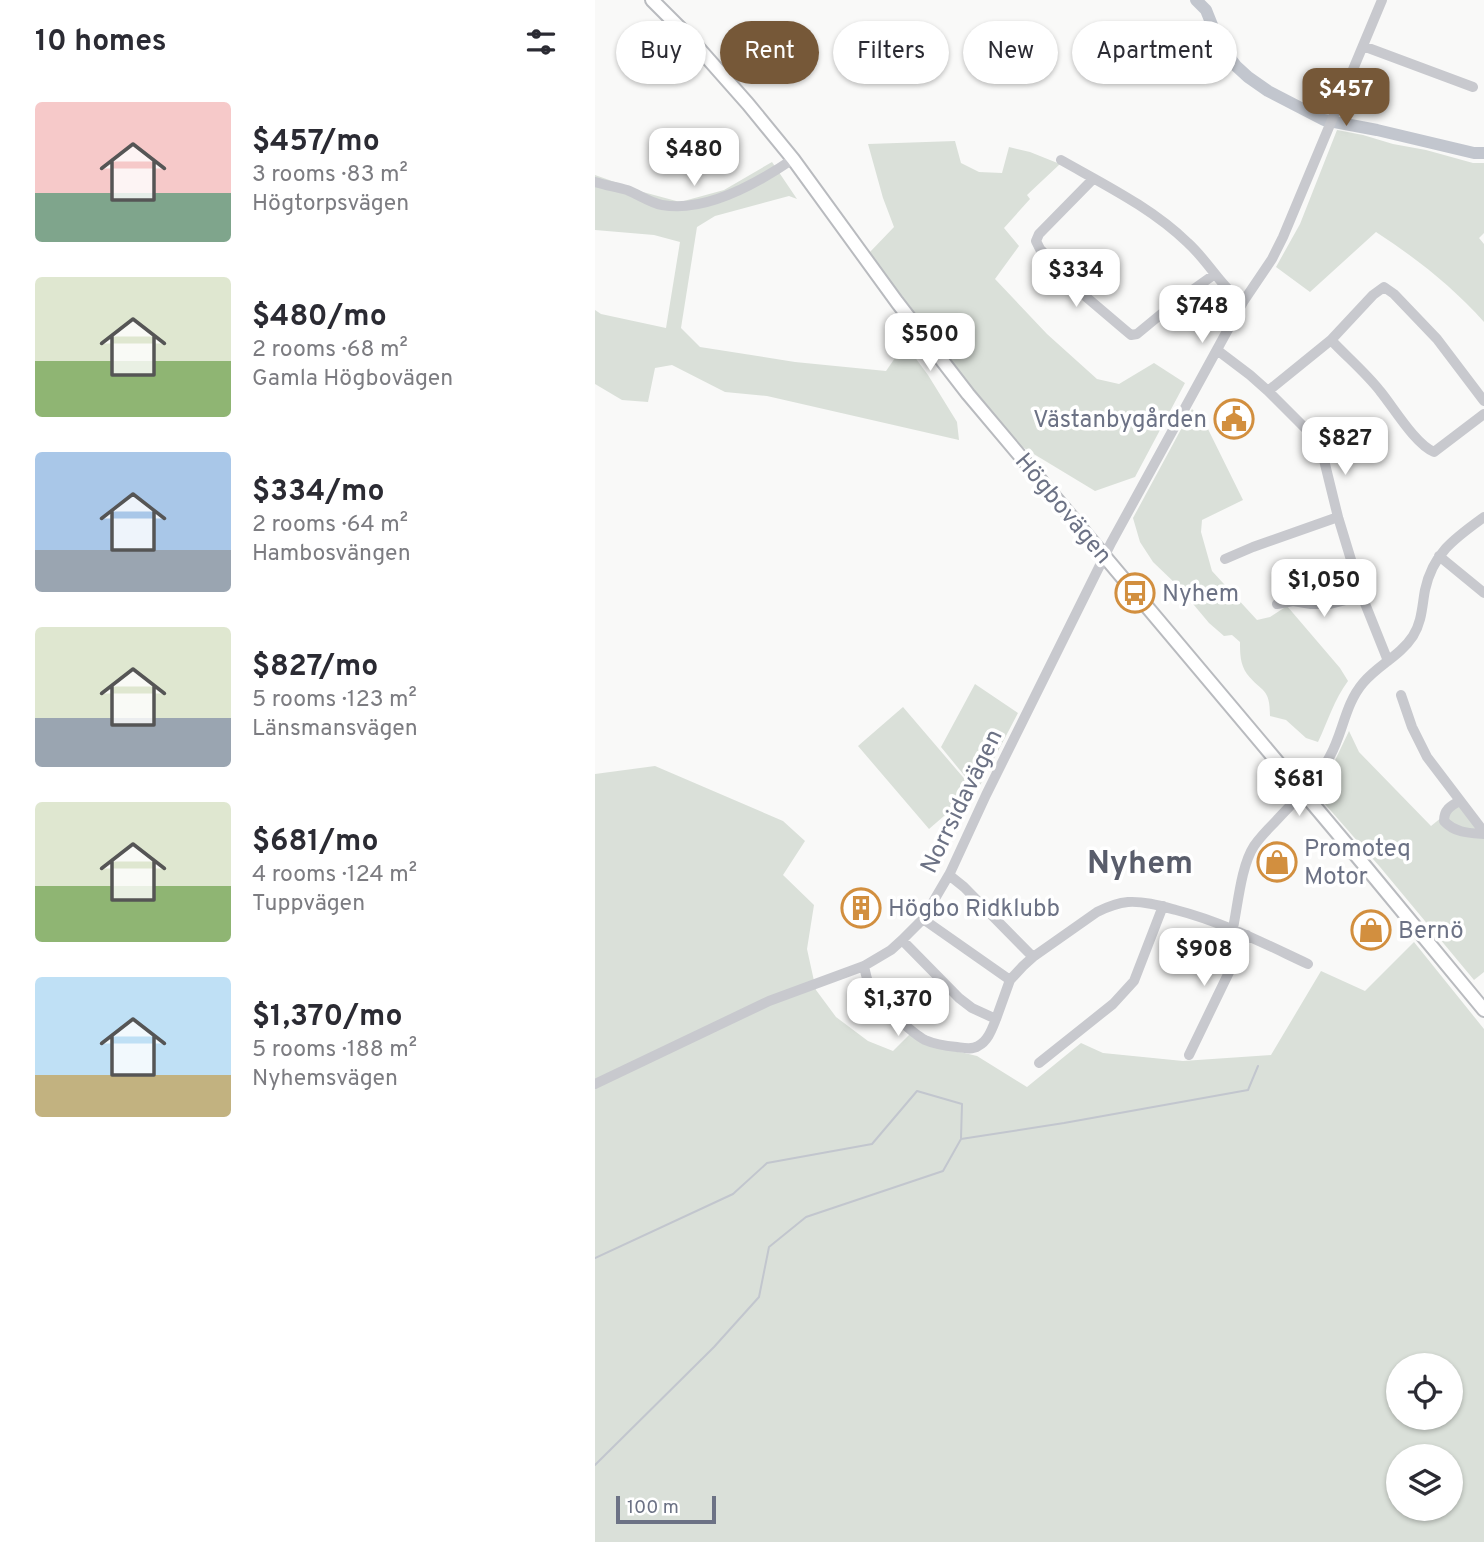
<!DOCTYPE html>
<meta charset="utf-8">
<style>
body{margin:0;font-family:Overpass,sans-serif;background:#f2f2f3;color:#2b2b33;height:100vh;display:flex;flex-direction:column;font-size:26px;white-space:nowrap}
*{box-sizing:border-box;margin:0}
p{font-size:23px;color:#7c7c81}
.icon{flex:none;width:38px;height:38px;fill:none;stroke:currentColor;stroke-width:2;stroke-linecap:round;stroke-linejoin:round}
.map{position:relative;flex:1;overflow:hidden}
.details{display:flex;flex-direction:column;background:#fff;width:595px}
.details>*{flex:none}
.hud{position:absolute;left:21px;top:21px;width:665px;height:63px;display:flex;gap:14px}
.tools{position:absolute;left:791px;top:1353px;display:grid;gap:14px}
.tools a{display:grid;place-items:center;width:77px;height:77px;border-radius:50%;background:#fff;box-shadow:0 2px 5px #0004;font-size:35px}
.scale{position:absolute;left:21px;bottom:18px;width:100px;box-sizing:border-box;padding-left:7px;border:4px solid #6c7285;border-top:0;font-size:19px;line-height:24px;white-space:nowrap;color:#6c7285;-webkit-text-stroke:5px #fff;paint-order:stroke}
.price{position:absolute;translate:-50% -60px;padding:0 16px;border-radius:14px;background:#fff;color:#222;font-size:23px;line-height:46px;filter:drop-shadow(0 2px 4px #0008)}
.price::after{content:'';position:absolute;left:50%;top:42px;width:21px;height:16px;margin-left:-10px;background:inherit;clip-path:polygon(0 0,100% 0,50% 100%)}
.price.on{background:#765838;color:#fff}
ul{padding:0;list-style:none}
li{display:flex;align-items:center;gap:21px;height:175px;padding:0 35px}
li span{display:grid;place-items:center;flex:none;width:196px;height:140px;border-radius:7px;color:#555}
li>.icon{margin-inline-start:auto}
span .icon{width:84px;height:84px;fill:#fffc;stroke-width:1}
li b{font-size:30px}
h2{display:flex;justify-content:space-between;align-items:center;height:84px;padding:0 35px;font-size:30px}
.chip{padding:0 24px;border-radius:32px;background:#fff;box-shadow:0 2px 5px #0004;font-size:24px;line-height:63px}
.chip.on{background:#765838;color:#fff}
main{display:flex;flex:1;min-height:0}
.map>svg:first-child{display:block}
</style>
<main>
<section class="details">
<h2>10 homes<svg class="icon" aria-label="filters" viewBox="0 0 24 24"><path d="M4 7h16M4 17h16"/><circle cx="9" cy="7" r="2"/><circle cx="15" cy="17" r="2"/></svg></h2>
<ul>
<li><span style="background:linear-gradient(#f6c9c9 65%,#7fa58c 0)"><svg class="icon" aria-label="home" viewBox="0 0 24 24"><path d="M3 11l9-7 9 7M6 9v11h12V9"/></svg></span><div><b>$457/mo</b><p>3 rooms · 83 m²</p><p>Högtorpsvägen</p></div></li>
<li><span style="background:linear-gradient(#dfe7d0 60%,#8fb573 0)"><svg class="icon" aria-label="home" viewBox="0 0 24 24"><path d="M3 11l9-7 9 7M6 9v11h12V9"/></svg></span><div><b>$480/mo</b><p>2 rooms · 68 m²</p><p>Gamla Högbovägen</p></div></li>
<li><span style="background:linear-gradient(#a9c7e8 70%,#9aa5b1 0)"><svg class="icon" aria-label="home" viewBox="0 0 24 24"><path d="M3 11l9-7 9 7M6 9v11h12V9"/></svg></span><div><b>$334/mo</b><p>2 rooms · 64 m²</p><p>Hambosvängen</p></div></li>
<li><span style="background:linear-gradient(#dfe7d0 65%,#9aa5b1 0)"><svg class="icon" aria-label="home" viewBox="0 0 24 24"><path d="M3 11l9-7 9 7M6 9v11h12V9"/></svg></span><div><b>$827/mo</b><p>5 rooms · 123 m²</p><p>Länsmansvägen</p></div></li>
<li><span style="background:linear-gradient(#dfe7d0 60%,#8fb573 0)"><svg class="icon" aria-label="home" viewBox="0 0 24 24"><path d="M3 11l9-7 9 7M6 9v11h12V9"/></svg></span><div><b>$681/mo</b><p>4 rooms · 124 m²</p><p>Tuppvägen</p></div></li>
<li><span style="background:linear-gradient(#bfe0f5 70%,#c2b280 0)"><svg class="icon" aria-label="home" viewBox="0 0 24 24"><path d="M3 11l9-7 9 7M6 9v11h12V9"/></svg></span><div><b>$1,370/mo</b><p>5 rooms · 188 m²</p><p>Nyhemsvägen</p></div></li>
</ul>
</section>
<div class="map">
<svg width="889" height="1542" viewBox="0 0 889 1542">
<rect width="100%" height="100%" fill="#f9f9f8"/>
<!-- green -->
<path fill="#dae0d9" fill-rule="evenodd" d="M742,130l26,5 30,9 33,6 47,13h11v70l-5,5 5,6v78c-31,-35 -68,-64 -108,-90l-66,60 -34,-25 24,-43z
M360,141l6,22 18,9 23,1 7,-26 21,5 30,12 -33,31 3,4 -26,29 15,18 -24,33 52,55 50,45 22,5 35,-21 31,20 -50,94 -40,14 -81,-49 -145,-189 25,-26 -11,-29 -15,-54z
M177,162l25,37 -8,-3 -74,20 -18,11 -16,101 19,19 95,15 91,9 9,-13 2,-25 31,42 29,47 2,18 -192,-44 -42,-4 -53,-27 -17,3 -7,34 -26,-2 -27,-16v-74l6,4 65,14 14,-86 -26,-7 -59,-5v-55l48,17 37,10 44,-12z
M597,409l13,14 38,77 -41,20 -1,12 11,39 45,49 13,-3 17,-11 53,62 8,13c-14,19 -20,40 -30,61l-12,-4 -20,-18 -16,-4c0,-29 -8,-23 -23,-42 -7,-10 -7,-21 -7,-32l-8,-7 -8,1 -15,-13 -31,-37 -25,-24 -13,-20 -7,-24z
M380,684l43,29 -41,78 -36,-44z
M308,707l71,83 -45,39 -71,-83z
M754,731l10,21 72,74 32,-26 21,29v143l-10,8 -94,-113 -62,-71z
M60,766l128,55 22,20 -22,34 31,30 -7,44 9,41 20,27 32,24 25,10 17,-17 13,9 54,13 50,31 54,-44 22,10 80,8 88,-6 50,-84 44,20 49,-49 70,87v513h-889v-768zM803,1365h53v53h-53zM803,1456h53v52h-53z"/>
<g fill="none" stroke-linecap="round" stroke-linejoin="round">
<!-- stream -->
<path stroke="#c2c6ce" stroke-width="2" d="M0,1258l138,-64 34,-31 105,-19 45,-53 45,13 -1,34
M0,1465l119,-118 45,-50 10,-50 37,-30 137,-46 18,-32 103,-16 184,-33 10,-24"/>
<!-- river -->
<path stroke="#c2c6ce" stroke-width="12" d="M601,0l10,10 14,35 16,21 12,11 20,14 56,29 53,10 97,23h10"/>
<!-- major casing -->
<g stroke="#b9bbbf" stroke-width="16">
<path id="major" d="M57,0l35,35 61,69 45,55 104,143 71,92 397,472 119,144"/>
</g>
<!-- minor -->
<path stroke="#c8c9ce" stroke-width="10" d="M768,46l110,41
M466,160c44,25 91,48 127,83 20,18 33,44 55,59
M498,179l-54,55 -3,7 4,8 45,47 40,34 6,5 6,-1 40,-33 38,-27
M0,182c10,3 21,5 32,8 11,4 23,13 35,15 43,8 96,-22 131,-46
M736,340c16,17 35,33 49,51 14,17 35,53 54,61l50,-38
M622,350l33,25 18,16 44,44 12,25 14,57 24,79 26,65
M673,391l63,-51 42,-45 11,-8 10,7 43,45 47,62
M844,556l45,37
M630,559l28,-12 85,-30
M682,604l16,-3 18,3h19l32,-8
M806,695l11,32 15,30 57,75
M865,801c-10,5 -16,9 -16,20 11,12 25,12 40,13
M354,875l15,12 69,70 64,-45c10,-5 19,-9 31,-10 16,-1 33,4 48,8 47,12 89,34 132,54
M328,919l87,61
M638,928c5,-24 8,-62 21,-82 6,-9 14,-17 21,-24 19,-21 42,-41 55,-66 13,-23 15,-52 33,-73 15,-18 37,-27 50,-47 9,-14 9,-30 12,-46 8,-37 30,-52 59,-73
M307,940l57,58 13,10 24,11 14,-39 13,-14 10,-9
M269,966c2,9 3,18 9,26 7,11 40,42 52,48 9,4 22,6 32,7 7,1 15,3 21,-1 10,-5 14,-17 18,-27
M594,1055l58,-120
M444,1063l74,-59 21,-23 29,-75
M0,1084l174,-83 95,-35 27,-16 11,-10 21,-21 27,-46 36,-78 125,-252 132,-241 29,-43 11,-22 99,-237"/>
<!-- major -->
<use href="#major" stroke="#fff" stroke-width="12"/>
</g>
<!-- icons -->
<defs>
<g id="civic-ring" transform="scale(2.0125)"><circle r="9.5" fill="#fff" stroke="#d28f3f" stroke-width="1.5"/><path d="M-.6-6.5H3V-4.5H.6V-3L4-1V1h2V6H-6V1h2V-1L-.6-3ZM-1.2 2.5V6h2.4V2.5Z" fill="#d28f3f"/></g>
<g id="bus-ring" transform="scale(2.0125)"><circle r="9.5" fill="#fff" stroke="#d28f3f" stroke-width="1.5"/><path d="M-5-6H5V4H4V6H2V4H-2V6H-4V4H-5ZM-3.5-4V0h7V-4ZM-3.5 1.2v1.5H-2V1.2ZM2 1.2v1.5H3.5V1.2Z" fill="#d28f3f"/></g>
<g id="shop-ring" transform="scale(2.0125)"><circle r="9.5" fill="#fff" stroke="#d28f3f" stroke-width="1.5"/><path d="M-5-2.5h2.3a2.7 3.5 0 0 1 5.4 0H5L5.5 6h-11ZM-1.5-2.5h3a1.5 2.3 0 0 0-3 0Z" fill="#d28f3f"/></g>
<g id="building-ring" transform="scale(2.0125)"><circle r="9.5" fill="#fff" stroke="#d28f3f" stroke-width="1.5"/><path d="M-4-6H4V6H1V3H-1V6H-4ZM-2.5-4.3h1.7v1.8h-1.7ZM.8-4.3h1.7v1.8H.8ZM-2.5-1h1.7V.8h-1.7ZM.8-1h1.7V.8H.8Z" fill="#d28f3f"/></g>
</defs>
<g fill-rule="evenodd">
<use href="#civic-ring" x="639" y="419"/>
<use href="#bus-ring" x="540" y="593"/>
<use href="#shop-ring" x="682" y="862"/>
<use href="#building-ring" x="266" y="908"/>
<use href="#shop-ring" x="776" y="930"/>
</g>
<g text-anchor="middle" stroke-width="7" stroke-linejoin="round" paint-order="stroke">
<!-- poi labels -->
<g font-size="24" fill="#6c7285" stroke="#fff" text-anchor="start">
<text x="612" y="427" text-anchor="end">Västanbygården</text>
<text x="567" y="601">Nyhem</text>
<text x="709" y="856">Promoteq<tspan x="709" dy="28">Motor</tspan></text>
<text x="293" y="916">Högbo Ridklubb</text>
<text x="803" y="938">Bernö</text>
</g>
<!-- street labels -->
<g font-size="24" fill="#6c7285" stroke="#fff">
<text transform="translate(469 508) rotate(50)" y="8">Högbovägen</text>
<text transform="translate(366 801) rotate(-64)" y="8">Norrsidavägen</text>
</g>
<!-- district labels -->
<g font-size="32" font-weight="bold" fill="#595d6b" stroke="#fff">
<text x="545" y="873">Nyhem</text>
</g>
</g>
</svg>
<div class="tools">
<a><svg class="icon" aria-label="locate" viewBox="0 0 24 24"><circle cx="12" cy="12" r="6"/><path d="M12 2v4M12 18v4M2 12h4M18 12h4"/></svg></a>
<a><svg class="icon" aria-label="layers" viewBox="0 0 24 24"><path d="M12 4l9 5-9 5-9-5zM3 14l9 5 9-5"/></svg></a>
</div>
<div class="scale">100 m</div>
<b class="price on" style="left:751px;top:128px">$457</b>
<b class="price" style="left:99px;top:188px">$480</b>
<b class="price" style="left:481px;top:309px">$334</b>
<b class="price" style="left:607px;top:345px">$748</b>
<b class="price" style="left:335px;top:373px">$500</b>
<b class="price" style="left:750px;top:477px">$827</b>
<b class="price" style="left:729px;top:619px">$1,050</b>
<b class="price" style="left:704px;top:818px">$681</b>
<b class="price" style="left:609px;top:988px">$908</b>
<b class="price" style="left:303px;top:1038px">$1,370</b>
<div class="hud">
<a class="chip">Buy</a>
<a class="chip on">Rent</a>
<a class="chip">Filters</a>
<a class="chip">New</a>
<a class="chip">Apartment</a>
</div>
</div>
</main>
